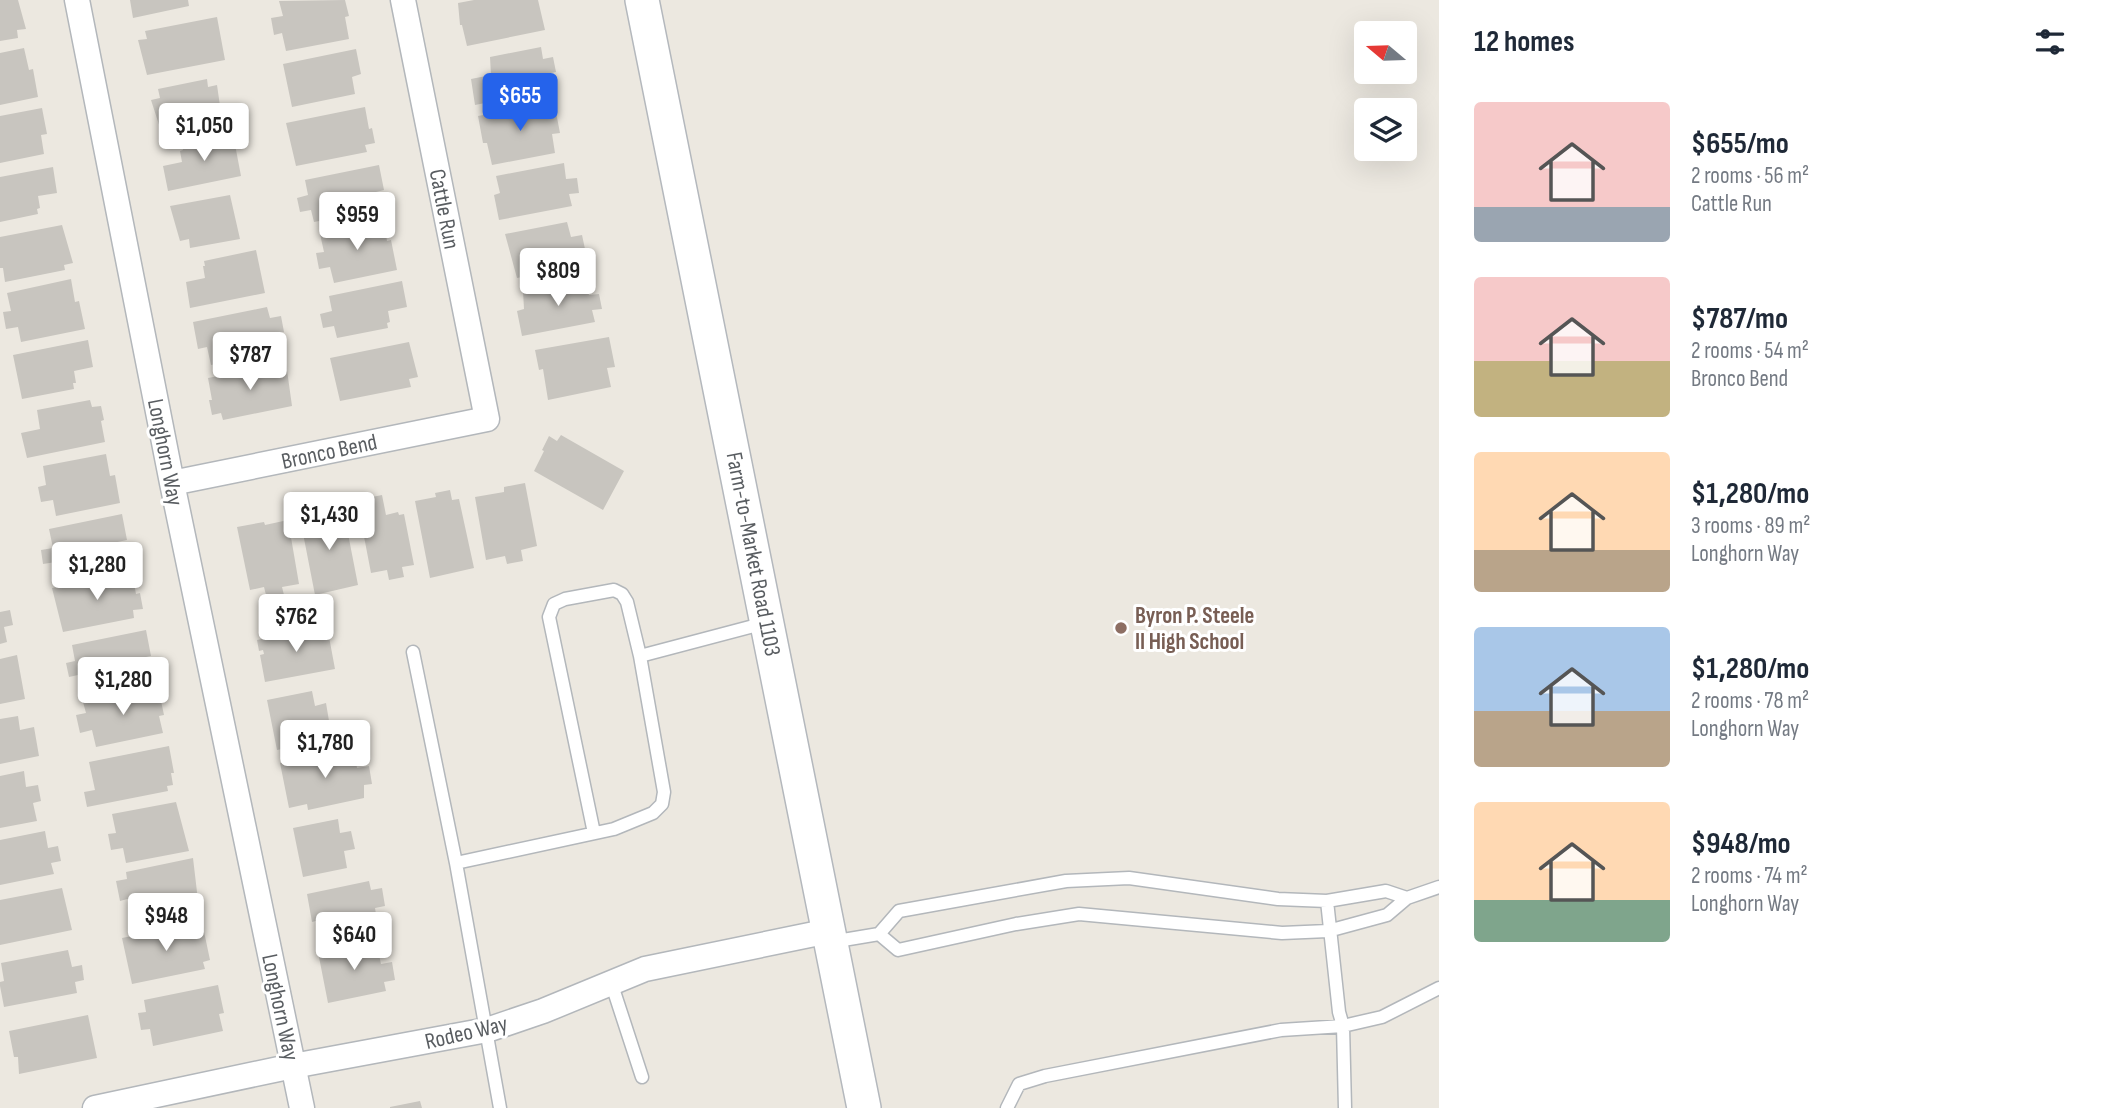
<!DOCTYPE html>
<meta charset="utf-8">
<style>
body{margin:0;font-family:"Sofia Sans Condensed",sans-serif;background:#f2f2f3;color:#1f2937;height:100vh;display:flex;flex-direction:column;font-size:26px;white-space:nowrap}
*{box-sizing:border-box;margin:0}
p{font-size:23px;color:#747a83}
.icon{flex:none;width:38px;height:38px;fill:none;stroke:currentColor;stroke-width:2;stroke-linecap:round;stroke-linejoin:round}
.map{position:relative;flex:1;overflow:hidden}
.sheet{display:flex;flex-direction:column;background:#fff;width:665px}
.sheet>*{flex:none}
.needle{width:46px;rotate:289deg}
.tools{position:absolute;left:1354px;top:21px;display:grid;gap:14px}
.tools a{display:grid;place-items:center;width:63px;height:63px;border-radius:7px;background:#fff;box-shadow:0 7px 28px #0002;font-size:35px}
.price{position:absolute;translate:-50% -60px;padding:0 16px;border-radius:7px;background:#fff;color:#222;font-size:23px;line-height:46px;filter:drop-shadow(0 2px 4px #0008)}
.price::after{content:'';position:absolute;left:50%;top:42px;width:21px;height:16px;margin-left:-10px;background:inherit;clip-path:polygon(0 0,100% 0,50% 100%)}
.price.on{background:#2563eb;color:#fff}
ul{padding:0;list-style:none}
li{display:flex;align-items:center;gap:21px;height:175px;padding:0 35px}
li span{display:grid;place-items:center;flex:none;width:196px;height:140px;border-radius:7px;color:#555}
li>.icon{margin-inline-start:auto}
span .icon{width:84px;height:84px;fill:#fffc;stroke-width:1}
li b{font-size:30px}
h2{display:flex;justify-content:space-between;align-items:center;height:84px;padding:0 35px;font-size:30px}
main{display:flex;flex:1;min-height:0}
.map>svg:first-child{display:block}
</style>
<main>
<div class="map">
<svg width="1439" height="1108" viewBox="0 0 1439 1108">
<rect width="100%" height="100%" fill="#ece8e0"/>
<!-- building -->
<path fill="#c8c5bf" d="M0,0h18l8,29 -9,1 1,8 -18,3z
M130,0h58l1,6 -56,12z
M345,0l4,16 -4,1 4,22 -63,12 -4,-18 -8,2 -3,-17 12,-2 -4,-15z
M474,0h64l7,30 -78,16 -5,-21h-2l-2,-22z
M217,17l8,43 -78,15 -9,-35 9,-1 -2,-8z
M541,47l2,12 10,-2 3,15 -10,2 3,16 -74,15 -4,-26 20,-4 -1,-18z
M24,48l5,22 4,-1 5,28 -38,8v-52z
M356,49l5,25 -9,3 3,17 -63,13 -9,-43z
M207,79l1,8 9,-2 3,21 -16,6 3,12 -45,10 -11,-34 9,-2 -2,-9z
M554,102l6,31 -8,1 3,19 -63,12 -5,-22h-4l-5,-27z
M365,107l4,22 3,-1 3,15 -10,2 2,7 -71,14 -10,-43z
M42,108l5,26 -6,1 3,19 -44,9v-47z
M233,134l8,42 -73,15 -5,-25 19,-4 -2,-11 3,-1 -1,-6z
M564,163l2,16 11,-1 2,15 -10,1 3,12 -73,14 -5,-25 6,-2 -4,-17z
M379,165l5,25 -20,5 3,11 -4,1 2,5 -51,10 -3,-12 -11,2 -3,-14 11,-3 -3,-15z
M53,167l4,26 -19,3 2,12 -3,1 1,5 -38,8v-45z
M230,195l10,44 -50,9 -1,-9 -9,2 -10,-35z
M384,221l3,20 4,-1 6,30 -63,13 -4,-16 -11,2 -3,-16 8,-1 -4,-18z
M567,222l4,15 11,-2 3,14 -11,2 2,15 -59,12 -12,-44z
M62,225l11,38 -9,2 1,5 -60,12 -2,-14h-3v-31z
M256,250l9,43 -75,15 -4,-26 19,-4 -2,-12h2l-1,-5z
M71,279l4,23 4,-1 6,28 -64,13 -3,-15 -12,2 -3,-17 8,-1 -4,-18z
M586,279l3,16 10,-1 3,15 -10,1 3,12 -73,14 -5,-25 7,-2 -1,-18z
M402,281l5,26 -19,4 2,11 -3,1 1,5 -51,10 -3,-12 -11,2 -3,-14 12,-3 -3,-15z
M267,307l3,11 11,-2 3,16 -11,3 3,16 -65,14 -4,-18 -9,2 -5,-27z
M609,337l6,30 -8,1 4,19 -63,13 -5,-31 -4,1 -4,-20z
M88,340l5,27 -19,4 2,12h-3l1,6 -52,10 -9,-44z
M409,342l9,35 -9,2 2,8 -71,14 -10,-43z
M286,363l6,43 -69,14 -2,-7 -9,2 -3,-15h3l-4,-22z
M90,400l2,7 9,-1 3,14 -3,1 4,21 -78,16 -6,-25 19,-4 -3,-19z
M561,435l63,36 -21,39 -69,-39 10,-20 -2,-1 7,-14 8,5z
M106,454l4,22 5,-1 5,28 -64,13 -3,-16 -12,2 -3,-15 8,-2 -3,-19z
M525,483l12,63 -16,4 2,11 -16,3 -2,-8 -19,4 -11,-63 29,-5v-5z
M450,490l2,10 7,-1 15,69 -44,10 -15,-77 21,-4 -1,-4z
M382,495l4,20 12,-3 1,3 5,-1 10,51 -12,2 2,10 -15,3 -2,-10 -16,3 -14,-73z
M343,508l15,77 -43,10 -15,-77z
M122,514l5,26 -19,4 3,12h-4l1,6 -50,10 -2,-10 -13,2 -2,-14 12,-2 -4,-19z
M288,520l11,64 -17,3 2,8 -17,4 -3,-12 -14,3 -13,-63 27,-5 1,3z
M132,572l4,22 4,-1 3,16 -10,1 1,8 -71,14 -11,-44z
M10,610l3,15 -9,2 3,15 -7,2v-32z
M327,626l8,43 -70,13 -5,-27 4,-1 -1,-4 -4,1 -2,-11z
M146,630l5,26 -20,4 3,12h-3l1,6 -51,10 -3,-13 -9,2 -3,-14 9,-2 -3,-16z
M17,655l8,44 -25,5v-45z
M158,687l6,28 -5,1 4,17 -67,14 -4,-17 -12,3 -4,-18 10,-2 -3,-11z
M312,691l3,15 11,-3 3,18 -11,2 4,18 -45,9 -10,-50z
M18,716l2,14 14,-3 5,29 -39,8v-45z
M169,746l5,27h-3l2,12 -6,1 1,5 -81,16 -3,-15 11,-2 -6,-28z
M354,748l3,20 12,-2 3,18 -8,1v13l-56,12 -1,-6 -18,4 -9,-45z
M24,771l2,16 12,-2 3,16 -8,2 4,18 -37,7v-52z
M176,802l13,49 -63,12 -3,-15 -12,2 -3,-16 8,-1 -4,-19z
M338,819l2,14 11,-2 4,18 -11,2 3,17 -44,9 -10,-49z
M45,831l3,17 10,-2 3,15 -10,2 3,11 -54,11v-45z
M193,858l6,51 -64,13 -4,-24 -11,3 -4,-20 11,-2 -1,-7z
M369,881l2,9 11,-2 3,18 -10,2 3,18 -39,8 -4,-18 -23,6 -5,-28z
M62,888l10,42 -72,15v-45z
M202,922l8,38 -7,2 2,7 -73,15 -10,-46z
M376,941l5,23 11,-2 3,18 -11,2 2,9 -58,12 -10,-51z
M68,950l4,17 10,-2 2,15 -9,2 2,11 -73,14 -4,-21v-4l4,-1 -3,-18z
M218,985l6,28 -5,1 4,17 -70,15 -3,-17 -9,1 -3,-17 8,-1 -2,-12z
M88,1015l9,43 -78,16 -1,-17h-4l-5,-26z
M420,1101l2,7h-32v-1z"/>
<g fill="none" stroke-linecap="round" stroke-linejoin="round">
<!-- service casing -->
<g stroke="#b3b7bb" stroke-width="15">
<path id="service" d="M413,652l43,211
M594,833l-45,-216 5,-13 11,-5 49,-9 8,4 5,8 13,54
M1327,901l12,111 4,14 2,82
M879,934l19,16 118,-26 63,-10 203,19 46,-2 59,-16 20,-17 32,-11
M831,942l48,-8 20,-23 167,-30 63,-3 149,21 49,2 59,-10 21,7
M611,982l31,95
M500,1108l-44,-245 158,-34 39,-16 9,-9 2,-12 -24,-136 125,-33
M1007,1108l12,-24 26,-8 236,-46 62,-4 39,-9 57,-29"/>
</g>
<!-- minor casing -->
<g stroke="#b3b7bb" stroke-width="27">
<path id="minor" d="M77,0l95,483 130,625
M172,483l315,-64 -84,-419
M95,1108l198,-42 194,-36 56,-19 102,-42 184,-38"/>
</g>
<!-- secondary casing -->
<g stroke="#b4b8bd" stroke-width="36">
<path id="secondary" d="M642,0l222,1108"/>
</g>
<!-- service -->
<use href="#service" stroke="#fff" stroke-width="12"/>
<!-- minor -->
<use href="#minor" stroke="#fff" stroke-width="24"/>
<!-- secondary -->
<use href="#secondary" stroke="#fff" stroke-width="33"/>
</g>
<!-- markers -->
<circle fill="#8d6e63" stroke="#fff" stroke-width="2.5" cx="1121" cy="628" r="7"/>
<g text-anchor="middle" stroke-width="6" stroke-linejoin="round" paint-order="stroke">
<!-- street labels -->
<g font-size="23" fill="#595d61" stroke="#fff">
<text transform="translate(445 209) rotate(79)" y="8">Cattle Run</text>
<text transform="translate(329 451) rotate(-12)" y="8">Bronco Bend</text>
<text transform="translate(166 452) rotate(79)" y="8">Longhorn Way</text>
<text transform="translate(754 554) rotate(79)" y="8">Farm-to-Market Road 1103</text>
<text transform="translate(281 1007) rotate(78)" y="8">Longhorn Way</text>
<text transform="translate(466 1032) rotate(-13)" y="8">Rodeo Way</text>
</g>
<!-- education labels -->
<g font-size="23" font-weight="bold" fill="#785e54" stroke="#fff" text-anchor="start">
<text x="1135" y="623">Byron P. Steele<tspan x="1135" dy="26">II High School</tspan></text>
</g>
</g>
</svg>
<div class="tools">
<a><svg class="needle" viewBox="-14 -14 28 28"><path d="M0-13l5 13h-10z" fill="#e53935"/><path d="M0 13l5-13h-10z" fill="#747a83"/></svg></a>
<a><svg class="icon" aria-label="layers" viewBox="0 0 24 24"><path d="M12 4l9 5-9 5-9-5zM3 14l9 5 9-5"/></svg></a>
</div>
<b class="price on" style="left:520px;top:133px">$655</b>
<b class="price" style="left:204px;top:163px">$1,050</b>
<b class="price" style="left:357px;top:252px">$959</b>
<b class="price" style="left:558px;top:308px">$809</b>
<b class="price" style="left:250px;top:392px">$787</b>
<b class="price" style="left:329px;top:552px">$1,430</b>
<b class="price" style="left:97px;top:602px">$1,280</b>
<b class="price" style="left:296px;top:654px">$762</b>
<b class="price" style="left:123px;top:717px">$1,280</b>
<b class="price" style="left:325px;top:780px">$1,780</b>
<b class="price" style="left:166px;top:953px">$948</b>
<b class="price" style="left:354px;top:972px">$640</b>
</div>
<section class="sheet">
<h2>12 homes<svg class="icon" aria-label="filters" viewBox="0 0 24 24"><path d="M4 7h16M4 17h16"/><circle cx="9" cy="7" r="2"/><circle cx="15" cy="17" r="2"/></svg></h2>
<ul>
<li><span style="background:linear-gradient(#f6c9c9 75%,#9aa5b1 0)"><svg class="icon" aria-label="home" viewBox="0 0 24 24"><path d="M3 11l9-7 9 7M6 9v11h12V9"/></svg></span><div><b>$655/mo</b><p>2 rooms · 56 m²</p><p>Cattle Run</p></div></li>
<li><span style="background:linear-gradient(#f6c9c9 60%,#c2b280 0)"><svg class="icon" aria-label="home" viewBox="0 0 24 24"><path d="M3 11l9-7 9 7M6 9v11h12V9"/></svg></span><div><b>$787/mo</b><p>2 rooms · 54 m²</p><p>Bronco Bend</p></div></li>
<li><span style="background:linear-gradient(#ffd9b3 70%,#b9a48a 0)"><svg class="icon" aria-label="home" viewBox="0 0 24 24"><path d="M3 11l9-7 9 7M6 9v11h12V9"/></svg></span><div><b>$1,280/mo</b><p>3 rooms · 89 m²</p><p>Longhorn Way</p></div></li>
<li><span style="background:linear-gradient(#a9c7e8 60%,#b9a48a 0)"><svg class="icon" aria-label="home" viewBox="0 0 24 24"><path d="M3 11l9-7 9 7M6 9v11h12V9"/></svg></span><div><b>$1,280/mo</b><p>2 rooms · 78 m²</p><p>Longhorn Way</p></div></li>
<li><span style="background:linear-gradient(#ffd9b3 70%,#7fa58c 0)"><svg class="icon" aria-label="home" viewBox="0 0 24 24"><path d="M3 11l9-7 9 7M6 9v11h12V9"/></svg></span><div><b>$948/mo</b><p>2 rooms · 74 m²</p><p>Longhorn Way</p></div></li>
</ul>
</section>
</main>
